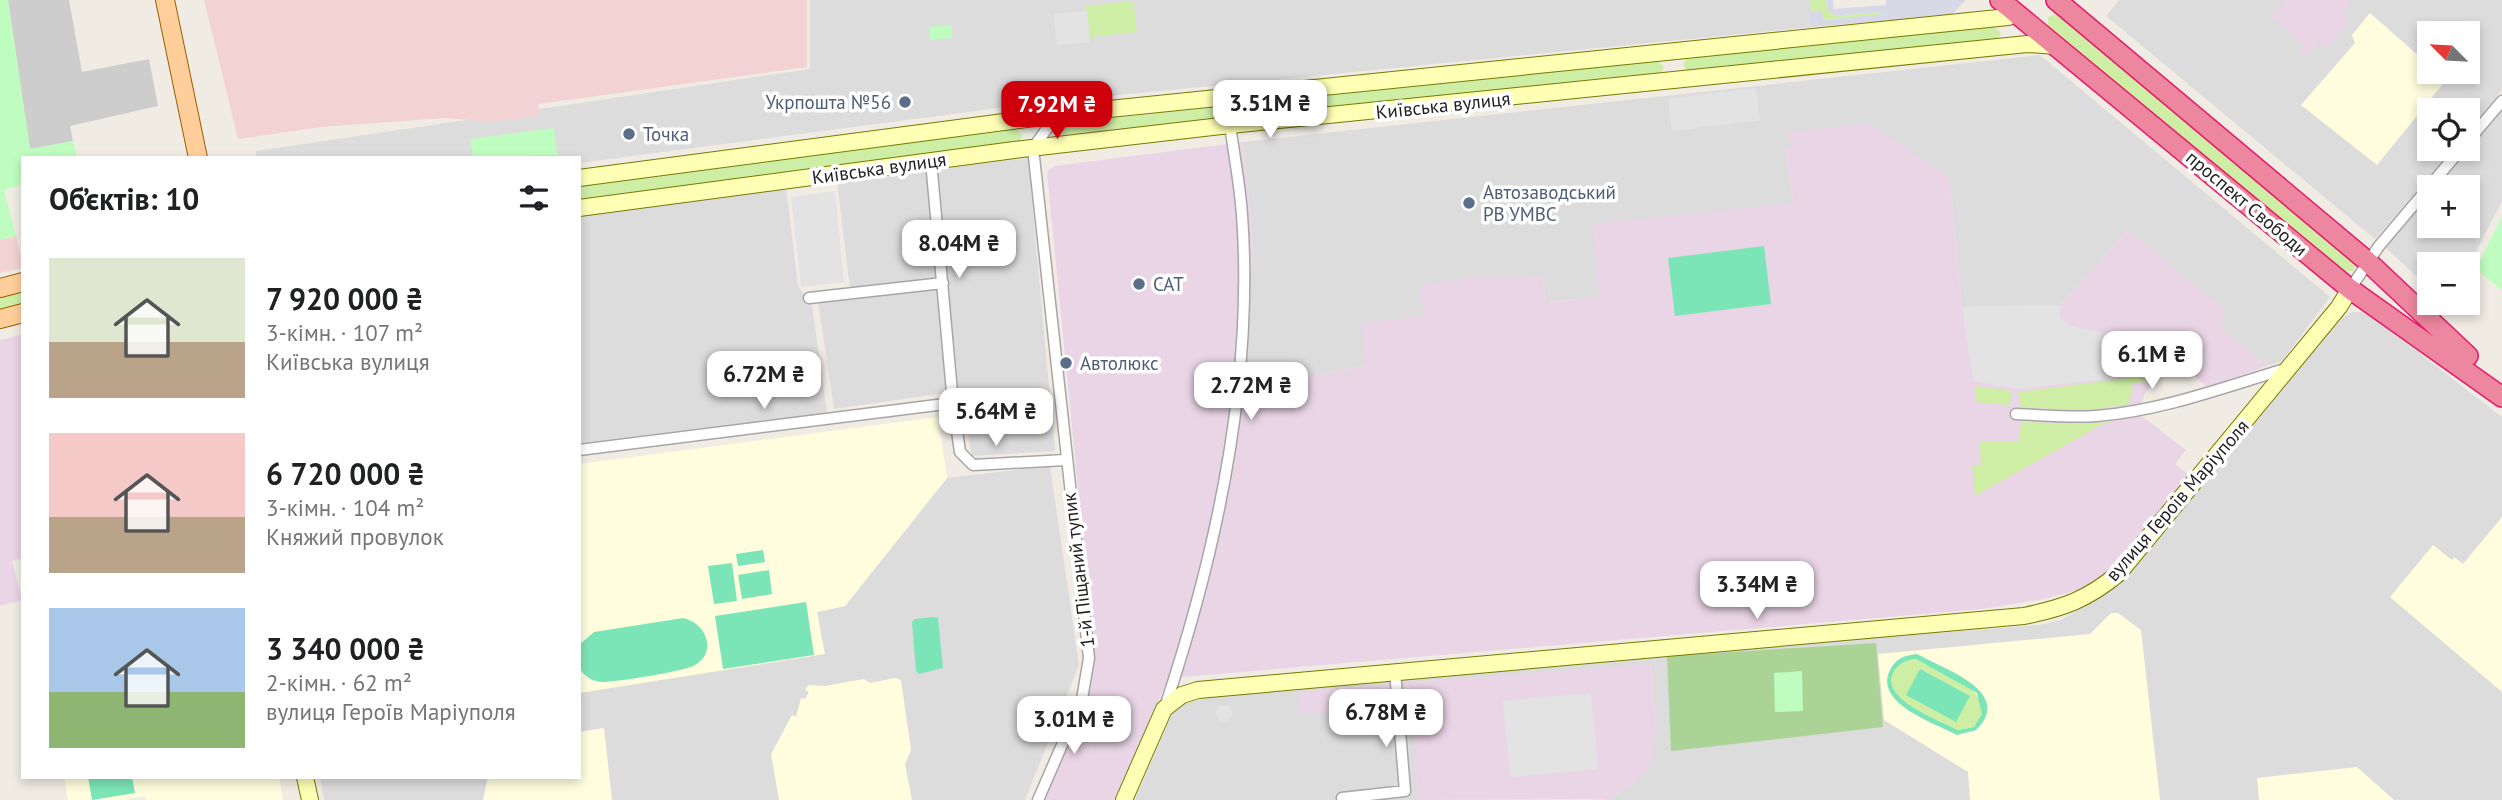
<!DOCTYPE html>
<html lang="uk">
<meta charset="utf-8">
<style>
body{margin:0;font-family:"PT Sans",sans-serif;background:#f6f6f6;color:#202124;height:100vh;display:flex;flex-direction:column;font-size:26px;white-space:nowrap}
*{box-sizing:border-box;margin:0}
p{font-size:23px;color:#757577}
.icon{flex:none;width:38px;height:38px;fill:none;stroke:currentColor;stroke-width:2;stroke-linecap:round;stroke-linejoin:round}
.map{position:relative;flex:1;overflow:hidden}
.details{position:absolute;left:21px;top:156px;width:560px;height:623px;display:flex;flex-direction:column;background:#fff;border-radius:0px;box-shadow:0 4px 10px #0003}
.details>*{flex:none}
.needle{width:46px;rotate:294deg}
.buttons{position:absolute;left:2417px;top:21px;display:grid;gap:14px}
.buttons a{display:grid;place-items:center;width:63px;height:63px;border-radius:0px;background:#fff;box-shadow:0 4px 10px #0003;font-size:35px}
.price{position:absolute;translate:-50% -60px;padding:0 16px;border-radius:14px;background:#fff;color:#222;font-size:23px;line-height:46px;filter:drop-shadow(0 2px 4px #0008)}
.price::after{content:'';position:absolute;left:50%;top:42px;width:21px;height:16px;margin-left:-10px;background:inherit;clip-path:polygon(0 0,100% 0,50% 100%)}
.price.on{background:#cd000b;color:#fff}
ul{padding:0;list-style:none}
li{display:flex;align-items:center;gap:21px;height:175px;padding:0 28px}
li span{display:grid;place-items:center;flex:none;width:196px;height:140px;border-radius:0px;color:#555}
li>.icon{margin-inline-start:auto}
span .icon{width:84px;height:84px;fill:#fffc;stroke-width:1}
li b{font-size:30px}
h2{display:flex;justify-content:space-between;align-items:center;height:84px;padding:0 28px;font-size:30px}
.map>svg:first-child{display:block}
</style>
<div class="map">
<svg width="2502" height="800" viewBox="0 0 2502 800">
<rect width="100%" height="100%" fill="#f0ece4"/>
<!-- residential -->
<path fill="#dddcdc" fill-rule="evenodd" d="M810,0h995l7,27 -774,76 -459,60v-5h-323v-7l554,-82z
M2119,0h383v90l-34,41v-21h-39v39h24l-78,90 -269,-223zM2429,33h39v39h-39z
M2040,55l290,242 -48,64 -15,5 -46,-37 -93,-99 -68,75 -98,2 -12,-129 -158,-31 -6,2 7,54 -193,94 -54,5 -4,-26 -120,9 3,31 -61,50 -50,9 -68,-1 7,-139 -10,-93z
M2502,109v92l-34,66v-3h-39v24l-44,-41 44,-52v31h39v-39h-32z
M1028,158l27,293 -83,5 -12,-65 -126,18 -17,-115 33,-5 -13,-108z
M786,188l12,98 14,19 15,108 -248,30v-227z
M2353,312h10l9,5 130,100v383h-914l21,-1 25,-16 22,-58 -5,-61 -350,51 113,-15 3,100h-282l38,-88 9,-7 32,-10 461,-42 365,-28 21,-5 31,-18 31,-24 200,-239 20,-22z
M1050,466l29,199 -54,135h-701l-4,-23h259v-84l245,-39 -7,-42 28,-6 102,-128z"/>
<!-- commercial -->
<path fill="#f2d2d3" d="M204,0h603v67l-269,37 1,11 -46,7 -48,-4 -124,9 -83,12z
M16,236l7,32 -23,5v-33z"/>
<!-- industrial -->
<path fill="#ead5e7" d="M2286,0h66l-10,13 8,8 -23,27 -8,-6 -13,14 -7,-6 4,-6 -31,-27z
M1869,123l81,55 12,129 98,-2 68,-75 96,79 -2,20 45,37 -60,21 -30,-26 -32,32 -7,20 48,37 -11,14 16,13 -92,102 -21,11 -34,9 -62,10 -799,68 -17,7 -50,116h-74l47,-108 5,-41 -47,-479 7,-6 189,-24 10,93 -7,138 67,2 51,-9 -2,-43 62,-7 -3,-31 53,-8 68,-1 4,26 53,-5 -6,-73 200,-21 -7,-55 6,-2 -3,-14z
M23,334v224l-11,3 10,39 -22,6v-266z
M1651,664l5,61 -4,38 -18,20 -25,16 -192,1 -4,-99 -113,14 -1,-24z"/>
<!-- education -->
<path fill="#fffdde" d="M2370,13l59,52v7h7l10,8 -69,85 -76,-60 54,-62 -3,-8z
M938,417l9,61 -102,128 -28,6 8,42 -246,39v-229z
M2502,517v175l-112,-95 43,-52 19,15 2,-3 9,7z
M2111,613h7l23,17 19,170h-190l-2,-28 -84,-52 -6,-66 212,-20z
M895,678l6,2 10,70 -6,14 7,36h-133l-8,-46 21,-39 4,2 5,-19 4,1 4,-7 -4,-2 3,-5 17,1 39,-7 6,4z
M604,728l8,72h-129l5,-23h91v-45z
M2357,767l37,33h-135l-2,-22z
M64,777h215l4,23h-137l-1,-4 -20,4h-57z"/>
<!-- religious -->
<path fill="#cdcdcd" d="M8,0h61l13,72 67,-13 9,47 -88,20 3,15 -43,9z"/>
<!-- grass -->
<path fill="#ceeea6" d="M1809,0h17l1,9 8,7 43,-4 6,2 -61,6 -1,-9 -11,1z
M1133,1l4,31 -47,5 -4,-31z
M2058,13l299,250 -4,8h-11l-294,-243v-11z
M1994,27l7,6 -4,7 -308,32 -6,-7 5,-9z
M1658,61l6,6 -3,7 -597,63 -3,-6 5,-8z
M1015,129l7,6 -3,8 -440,59v-15z
M23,291v16l-23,6v-17z
M2148,369l5,4 -7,8 -15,4 2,9 -4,1 1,9 -44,7 -65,-4 -3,-15 125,-16z
M1975,386l32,4 4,2 -1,13 -34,-3z
M2114,421l-13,4 -126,71 -3,-30 9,-1 -2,-24h40l2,-19 69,2z
M1916,659c23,13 90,34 58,68l-16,3c-20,-11 -77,-29 -65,-57 4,-10 13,-13 23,-14z"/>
<!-- forest -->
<path fill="#abd396" d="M1876,643l7,84 -212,24 -4,-95z"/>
<!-- park -->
<path fill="#befdbf" d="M0,0h8l22,149 43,-8 4,16 -54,1v26l-19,6 12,46 -16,4z
M951,25l1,13 -22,2 -1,-13z
M554,128l3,27 -84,2 -3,-18z
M2502,216v74l-26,-21z
M1802,671l1,40 -28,1 -1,-39z"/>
<!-- pitch -->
<path fill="#7ce5b7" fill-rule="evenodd" d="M1764,246l7,58 -96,12 -7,-58z
M763,550l2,12 -27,4 -2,-12z
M732,563l5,38 -23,3 -6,-38z
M769,570l3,24 -30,5 -4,-24z
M806,602l8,53 -91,14 -8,-53z
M934,617l4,1 5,50 -24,6 -3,-3 -4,-49 3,-3z
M683,618c23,5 35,33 12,47 -8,6 -84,18 -95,17 -5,-1 -11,-3 -15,-7 -9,-7 -6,-20 -6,-30l15,-13z
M1917,654c27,15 98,38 59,76l-19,5c-23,-12 -84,-32 -67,-65 5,-11 15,-15 27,-16zM1916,659l61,34 5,21 -8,13 -16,3c-20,-11 -77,-30 -65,-57 5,-10 13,-13 23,-14z
M1920,669l50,27 -14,26 -50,-27z
M88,777h44l3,16 -43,7z"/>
<!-- parking -->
<path fill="#e3e3e3" d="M1087,11l3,31 -33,3 -4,-31z
M1756,88l4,32 -88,11 -4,-32z
M835,191l9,91 -43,5 -10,-90z
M2060,305v13l10,8 35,7 40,34 -5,8 -123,14 -44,-8 -11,-74z
M1591,693l7,76 -88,8 -7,-76z
M1216 713a8 8 0 1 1 16 0a8 8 0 1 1-16 0Z"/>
<!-- plaza -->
<path fill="#d8d9e6" d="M1805,0h4l2,12 11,-2 1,10 61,-6 -6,-2 -43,4 -8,-7 -1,-9h7l1,9 52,-4v-5h80l-15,15 -139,12z"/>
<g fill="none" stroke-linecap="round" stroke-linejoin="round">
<!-- street casing -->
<g stroke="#a6a6a6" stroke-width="13">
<path id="street" d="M2468,141l34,-40
M931,161l22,242 7,49 13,13 92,-5
M2350,289l29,-43 82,-97
M809,298l134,-15
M2016,414c26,1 54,4 80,2 65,-5 129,-29 192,-48
M579,450l374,-47
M1165,707c52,-156 89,-327 77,-492 -2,-30 -8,-60 -12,-90
M1342,798l63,-7 -10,-120
M1038,800l44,-101 7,-41 -56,-510 23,-32"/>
</g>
<!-- secondary casing -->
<g stroke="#757b00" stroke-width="18">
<path id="secondary" d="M579,178l501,-66 928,-95 6,-5
M579,208l435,-58 207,-24 806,-82 30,2
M305,777l5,23
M1124,800l40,-91 18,-14 16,-5 826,-74c39,-8 63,-16 95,-43l220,-266 11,-18"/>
</g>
<!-- primary casing -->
<g stroke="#995e00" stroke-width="20">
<path id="primary" d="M165,0l33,158
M0,288l23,-6
M0,319l23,-6"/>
</g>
<!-- highway casing -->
<g stroke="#e8176a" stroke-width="22">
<path id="highway" d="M2000,0l350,289 152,108
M2056,0l311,261 101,95"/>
</g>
<!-- street -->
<use href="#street" stroke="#fff" stroke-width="10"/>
<!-- secondary -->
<use href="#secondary" stroke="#fefeb4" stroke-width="16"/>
<!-- primary -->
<use href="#primary" stroke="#ffce9a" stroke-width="18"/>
<!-- highway -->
<use href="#highway" stroke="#ed869f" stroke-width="19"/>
</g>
<!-- markers -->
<g fill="#5c6f8a" stroke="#fff" stroke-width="2.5">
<circle cx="905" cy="102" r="7"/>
<circle cx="629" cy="134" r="7"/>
<circle cx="1469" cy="203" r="7"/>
<circle cx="1139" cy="284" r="7"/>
<circle cx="1066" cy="363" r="7"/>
</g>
<g text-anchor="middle" stroke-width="7" stroke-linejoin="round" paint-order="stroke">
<!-- service labels -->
<g font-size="19" fill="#4e5e75" stroke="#fff" text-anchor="start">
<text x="891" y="109" text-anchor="end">Укрпошта №56</text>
<text x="643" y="141">Точка</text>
<text x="1483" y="199">Автозаводський<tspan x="1483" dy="22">РВ УМВС</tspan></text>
<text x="1153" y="291">САТ</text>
<text x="1080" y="370">Автолюкс</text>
</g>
<!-- street labels -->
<g font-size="19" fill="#1f1f1f" stroke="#fff">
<text transform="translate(1443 105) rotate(-6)" y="7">Київська вулиця</text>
<text transform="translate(879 168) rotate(-8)" y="7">Київська вулиця</text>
<text transform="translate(2247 203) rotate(40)" y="7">проспект Свободи</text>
<text transform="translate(2177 500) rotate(-49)" y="7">вулиця Героїв Маріуполя</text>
<text transform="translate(1078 570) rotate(-97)" y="7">1-й Піщаний тупик</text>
</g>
</g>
</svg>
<div class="buttons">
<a><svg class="needle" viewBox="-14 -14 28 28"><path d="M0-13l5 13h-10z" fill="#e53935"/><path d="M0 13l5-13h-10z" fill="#757577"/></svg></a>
<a><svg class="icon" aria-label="locate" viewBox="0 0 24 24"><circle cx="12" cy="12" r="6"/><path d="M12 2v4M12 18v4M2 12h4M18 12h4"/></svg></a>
<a>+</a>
<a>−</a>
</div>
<b class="price" style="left:1270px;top:140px">3.51M ₴</b>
<b class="price on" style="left:1057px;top:141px">7.92M ₴</b>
<b class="price" style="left:959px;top:280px">8.04M ₴</b>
<b class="price" style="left:2152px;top:391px">6.1M ₴</b>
<b class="price" style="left:764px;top:411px">6.72M ₴</b>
<b class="price" style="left:1251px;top:422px">2.72M ₴</b>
<b class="price" style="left:996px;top:448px">5.64M ₴</b>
<b class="price" style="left:1757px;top:621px">3.34M ₴</b>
<b class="price" style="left:1386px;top:749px">6.78M ₴</b>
<b class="price" style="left:1074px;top:756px">3.01M ₴</b>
<section class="details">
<h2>Об’єктів: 10<svg class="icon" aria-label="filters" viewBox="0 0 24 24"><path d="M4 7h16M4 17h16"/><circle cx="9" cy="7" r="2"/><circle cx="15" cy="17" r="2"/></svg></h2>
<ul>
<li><span style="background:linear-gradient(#dfe7d0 60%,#b9a48a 0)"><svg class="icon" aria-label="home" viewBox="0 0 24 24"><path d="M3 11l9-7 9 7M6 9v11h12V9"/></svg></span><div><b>7 920 000 ₴</b><p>3-кімн. · 107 m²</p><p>Київська вулиця</p></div></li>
<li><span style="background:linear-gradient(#f6c9c9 60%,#b9a48a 0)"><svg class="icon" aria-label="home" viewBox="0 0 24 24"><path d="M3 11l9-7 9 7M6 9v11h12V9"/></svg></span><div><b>6 720 000 ₴</b><p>3-кімн. · 104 m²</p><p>Княжий провулок</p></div></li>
<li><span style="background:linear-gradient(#a9c7e8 60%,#8fb573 0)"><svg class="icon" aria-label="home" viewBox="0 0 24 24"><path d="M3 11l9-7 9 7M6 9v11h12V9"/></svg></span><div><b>3 340 000 ₴</b><p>2-кімн. · 62 m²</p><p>вулиця Героїв Маріуполя</p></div></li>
</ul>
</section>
</div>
